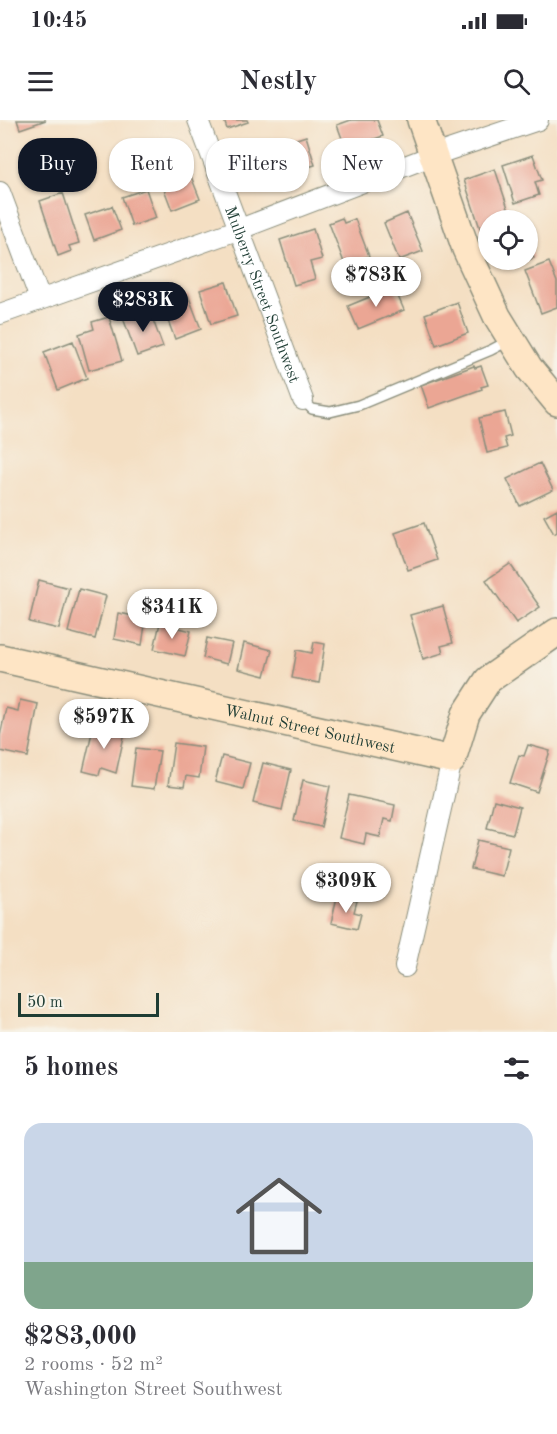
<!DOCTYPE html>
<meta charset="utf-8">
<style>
body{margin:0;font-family:"Old Standard TT",serif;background:#f7f7f7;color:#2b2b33;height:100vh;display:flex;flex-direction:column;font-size:22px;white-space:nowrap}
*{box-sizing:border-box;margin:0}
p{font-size:20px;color:#7c7c81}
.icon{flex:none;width:33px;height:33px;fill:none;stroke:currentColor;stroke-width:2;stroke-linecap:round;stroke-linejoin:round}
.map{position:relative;height:912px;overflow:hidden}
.panel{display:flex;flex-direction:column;background:#fff;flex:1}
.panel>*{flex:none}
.banner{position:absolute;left:18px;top:18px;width:522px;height:54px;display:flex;gap:12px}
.buttons{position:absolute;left:478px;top:90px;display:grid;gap:12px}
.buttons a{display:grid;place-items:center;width:60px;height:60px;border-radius:50%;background:#fff;box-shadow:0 2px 4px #0004;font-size:30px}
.scale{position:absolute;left:18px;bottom:15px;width:141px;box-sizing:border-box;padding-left:6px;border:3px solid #1f3d34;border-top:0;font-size:16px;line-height:21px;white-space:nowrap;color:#1f3d34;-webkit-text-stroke:4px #f7f3e8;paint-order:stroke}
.price{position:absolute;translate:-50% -51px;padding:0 14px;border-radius:21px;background:#fff;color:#222;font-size:20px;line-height:39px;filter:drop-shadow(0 2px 3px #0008)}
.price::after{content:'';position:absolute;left:50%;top:36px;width:18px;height:14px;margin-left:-9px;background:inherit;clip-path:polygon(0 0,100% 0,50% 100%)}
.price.active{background:#111827;color:#fff}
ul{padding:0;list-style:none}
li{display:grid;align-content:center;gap:12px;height:318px;padding:0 24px}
li span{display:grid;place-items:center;height:186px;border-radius:18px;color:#555}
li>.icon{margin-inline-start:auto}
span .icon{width:108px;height:108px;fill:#fffc;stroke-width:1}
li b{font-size:26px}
h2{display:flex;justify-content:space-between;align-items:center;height:72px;padding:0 24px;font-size:26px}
.chip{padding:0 21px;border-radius:24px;background:#fff;box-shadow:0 2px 4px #0004;font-size:21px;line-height:54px}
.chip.active{background:#111827;color:#fff}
.status{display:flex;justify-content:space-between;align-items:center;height:42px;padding:0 30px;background:#fff;direction:ltr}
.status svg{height:16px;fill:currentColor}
header{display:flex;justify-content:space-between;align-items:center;height:78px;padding:0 24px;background:#fff;font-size:27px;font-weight:700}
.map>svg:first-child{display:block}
</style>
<div class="status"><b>10:45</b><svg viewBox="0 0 49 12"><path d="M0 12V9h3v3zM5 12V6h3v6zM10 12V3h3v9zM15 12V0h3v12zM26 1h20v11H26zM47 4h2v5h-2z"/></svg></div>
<header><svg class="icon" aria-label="menu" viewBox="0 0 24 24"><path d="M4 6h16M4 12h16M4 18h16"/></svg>Nestly<svg class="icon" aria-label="search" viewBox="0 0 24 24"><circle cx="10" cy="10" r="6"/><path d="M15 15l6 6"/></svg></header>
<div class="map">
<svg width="557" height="912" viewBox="0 0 557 912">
<rect width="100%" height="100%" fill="#f7f3e8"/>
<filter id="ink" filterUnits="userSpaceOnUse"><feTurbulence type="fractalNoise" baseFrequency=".0167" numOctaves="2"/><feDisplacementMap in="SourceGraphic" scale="12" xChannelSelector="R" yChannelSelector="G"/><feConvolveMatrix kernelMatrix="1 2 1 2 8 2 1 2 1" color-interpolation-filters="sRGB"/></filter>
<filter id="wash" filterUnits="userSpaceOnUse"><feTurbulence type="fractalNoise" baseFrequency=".008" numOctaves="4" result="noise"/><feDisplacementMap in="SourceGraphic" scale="24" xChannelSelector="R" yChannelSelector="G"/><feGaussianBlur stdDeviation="1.35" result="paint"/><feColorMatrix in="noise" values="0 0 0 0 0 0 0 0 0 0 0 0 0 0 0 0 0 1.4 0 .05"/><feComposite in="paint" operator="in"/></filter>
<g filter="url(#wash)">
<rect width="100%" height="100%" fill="#f4dfc3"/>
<g id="blocks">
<!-- building -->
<path fill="#eba694" d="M17,0h29l-26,9z
M224,0h23l1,2 -21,7z
M351,0h26l6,16 -37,13 -9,-24z
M306,16l9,29 -27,8 -10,-28z
M265,26l13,33 -22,9 -13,-33z
M533,35l9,25 -7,2 4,13 -24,8 -12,-38z
M183,36l17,43 -28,11 -10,-26 12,-5 -7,-17z
M150,37l7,21 -18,5 -7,-21z
M495,49l17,51h-23v12l-7,2 -18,-54z
M146,69l10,29 -24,8 -10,-29z
M63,73l16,50 -10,3 2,5 -13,5 -18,-55z
M112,86l9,24 -27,10 -9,-25z
M407,93l16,38 -24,9 -15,-37z
M342,98l2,5 11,-4 14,37 -24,9 -16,-42z
M313,109l9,30 -12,3 5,17 -21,6 -14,-45z
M528,121l6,17 -6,2z
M549,142l8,20v25l-16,6 -16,-42z
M226,162l11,34 -26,8 -11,-34z
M394,167l10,23 -46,19 -10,-23z
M188,175l13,34 -26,10 -13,-34z
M457,182l11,31 -32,12 -11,-31z
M149,189l14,38 -26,9 -14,-38z
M109,197l13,44 -33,9 -10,-36 15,-5 -2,-7z
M73,221l14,37 -29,12 -14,-38z
M474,246l1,2 6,-2 7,19 -7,2 1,2 -53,19 -8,-23z
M505,292l6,24 -7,2 3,10 -20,5 -8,-35z
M540,343l13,27 -33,16 -13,-27z
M557,389v23l-3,2 -10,-18z
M424,403l13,37 -29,10 -13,-37z
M510,444l30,43 -24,16 -30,-43z
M39,460l30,8 -10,41 -30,-7z
M79,469l27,7 -11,43 -27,-7z
M443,486l10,37 -12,3 2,7 -20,6 -13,-44z
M118,493l28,5 -4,27 -28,-6z
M160,503l31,8 -6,25 -31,-7z
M207,518l25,5 -5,21 -24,-6z
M314,522l11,2 -6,39 -27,-5 5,-28 15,3z
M244,523l28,7 -7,26 -27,-7z
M20,580l18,4 -10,53 -28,-6v-15l6,-28 12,3z
M94,604l31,8 -9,41 -15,-5 -2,7 -16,-4z
M174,623l29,4 -4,31 -13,-2 -2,11 -16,-2z
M528,625l22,6 -13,41 -27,-9 9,-28 5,1z
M136,628l24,3 -6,38 -23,-3z
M222,636l28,7 -7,26 -28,-7z
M263,643l28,7 -9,40 -29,-7z
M303,660l27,6 -9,41 -27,-6z
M349,675l46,10 -3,16 -8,-2 -4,18 -14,-3 -2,10 -25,-6z
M494,680l26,7 -7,27 -26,-6z
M478,720l31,7 -7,29 -31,-7z
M343,750l20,4 -5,26 -9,-2 1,-5 -12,-2z
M337,777l20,4 -3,11 7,2 -4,15 -26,-6z"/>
</g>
</g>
<g filter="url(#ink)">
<use href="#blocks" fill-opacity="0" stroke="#8a8e7c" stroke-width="1.5"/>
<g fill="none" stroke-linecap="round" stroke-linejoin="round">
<!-- lane casing -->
<g stroke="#8a8e7c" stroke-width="12">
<path id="lane" d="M303,280l9,9 18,3 29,-7 132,-55 19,-10"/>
</g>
<!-- street casing -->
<g stroke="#8a8e7c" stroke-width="22">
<g id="street">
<path id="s1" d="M198,0l105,280"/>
<path d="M0,72l40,107"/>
<path d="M0,194l240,-85 194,-74 104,-35"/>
<path d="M405,847l47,-207"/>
</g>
</g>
<!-- secondary casing -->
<g stroke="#8a8e7c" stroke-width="30">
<g id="secondary">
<path d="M421,0l45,129 31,67 32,52 28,34"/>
<path id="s2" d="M0,538l452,102 14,-46 22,-34 69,-48"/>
</g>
</g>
<!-- lane -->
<use href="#lane" stroke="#fff" stroke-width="9"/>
<!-- street -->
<use href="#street" stroke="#fff" stroke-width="20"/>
<!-- secondary -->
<use href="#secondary" stroke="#fee5c5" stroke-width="27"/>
</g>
</g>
<g text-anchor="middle" stroke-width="4.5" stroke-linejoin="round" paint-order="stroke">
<!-- street labels -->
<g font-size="16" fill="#1f3d34" stroke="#f7f3e8">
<text dy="6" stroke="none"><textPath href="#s1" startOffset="186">Mulberry Street Southwest</textPath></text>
<text dy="6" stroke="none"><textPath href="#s2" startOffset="318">Walnut Street Southwest</textPath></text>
</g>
</g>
</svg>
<div class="buttons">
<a><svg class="icon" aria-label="locate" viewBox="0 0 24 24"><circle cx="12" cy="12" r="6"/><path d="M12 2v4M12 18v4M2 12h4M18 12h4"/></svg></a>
</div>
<div class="scale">50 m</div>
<b class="price" style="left:376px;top:188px">$783K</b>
<b class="price active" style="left:143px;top:213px">$283K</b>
<b class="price" style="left:172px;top:520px">$341K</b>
<b class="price" style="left:104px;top:630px">$597K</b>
<b class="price" style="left:346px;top:794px">$309K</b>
<div class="banner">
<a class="chip active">Buy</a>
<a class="chip">Rent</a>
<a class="chip">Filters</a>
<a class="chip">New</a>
</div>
</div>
<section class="panel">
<h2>5 homes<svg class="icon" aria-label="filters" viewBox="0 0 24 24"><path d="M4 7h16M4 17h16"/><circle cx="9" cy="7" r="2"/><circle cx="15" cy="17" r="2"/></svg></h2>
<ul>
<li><span style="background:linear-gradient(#c9d6e8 75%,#7fa58c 0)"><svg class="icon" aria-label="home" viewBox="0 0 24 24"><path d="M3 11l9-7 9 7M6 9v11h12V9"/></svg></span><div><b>$283,000</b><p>2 rooms · 52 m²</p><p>Washington Street Southwest</p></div></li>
</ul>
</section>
